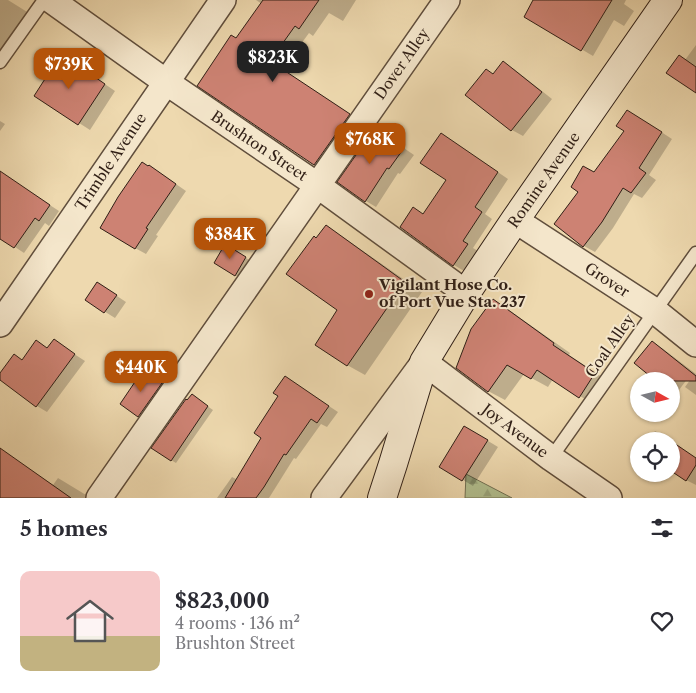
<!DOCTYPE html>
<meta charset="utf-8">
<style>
body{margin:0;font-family:"Libre Caslon Text",serif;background:#f7f7f7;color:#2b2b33;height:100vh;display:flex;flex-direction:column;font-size:19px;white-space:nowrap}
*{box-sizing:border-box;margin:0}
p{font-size:16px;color:#7c7c81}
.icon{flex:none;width:28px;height:28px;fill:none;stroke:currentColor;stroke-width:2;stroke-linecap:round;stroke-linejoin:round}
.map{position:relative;height:498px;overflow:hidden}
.panel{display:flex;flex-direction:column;background:#fff;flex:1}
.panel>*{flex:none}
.needle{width:32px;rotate:98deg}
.controls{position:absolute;left:630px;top:372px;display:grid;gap:10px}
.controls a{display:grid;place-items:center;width:50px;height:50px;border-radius:50%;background:#fff;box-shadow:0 1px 4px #0004;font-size:25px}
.price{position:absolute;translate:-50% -42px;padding:0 11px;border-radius:10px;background:#b45309;color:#fff;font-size:16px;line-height:32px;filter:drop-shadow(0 1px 2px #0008)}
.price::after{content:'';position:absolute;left:50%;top:30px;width:15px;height:11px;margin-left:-8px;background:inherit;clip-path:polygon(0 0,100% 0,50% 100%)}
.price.selected{background:#222;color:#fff}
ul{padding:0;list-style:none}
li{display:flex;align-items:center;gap:15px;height:125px;padding:0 20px}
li+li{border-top:1px solid #e1e1e2}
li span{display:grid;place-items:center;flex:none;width:140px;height:100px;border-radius:10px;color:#555}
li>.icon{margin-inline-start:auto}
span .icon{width:60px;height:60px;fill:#fffc;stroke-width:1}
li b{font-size:21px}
h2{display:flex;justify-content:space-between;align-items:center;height:60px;padding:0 20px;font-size:21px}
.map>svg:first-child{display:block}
</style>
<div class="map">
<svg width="696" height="498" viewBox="0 0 696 498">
<defs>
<pattern id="forest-firs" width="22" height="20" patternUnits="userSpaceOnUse" patternTransform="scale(1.25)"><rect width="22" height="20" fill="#b2c090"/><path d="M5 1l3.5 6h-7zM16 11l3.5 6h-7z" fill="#99a57b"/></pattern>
</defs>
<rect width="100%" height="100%" fill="#eed9af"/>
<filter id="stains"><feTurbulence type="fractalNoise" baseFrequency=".004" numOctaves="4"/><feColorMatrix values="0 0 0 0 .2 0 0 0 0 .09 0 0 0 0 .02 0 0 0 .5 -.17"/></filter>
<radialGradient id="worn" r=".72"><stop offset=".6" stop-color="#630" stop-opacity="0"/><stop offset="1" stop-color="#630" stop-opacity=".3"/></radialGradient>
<!-- forest -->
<path fill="url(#forest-firs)" stroke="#717053" d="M466,474l46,24h-47z"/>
<!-- shadow -->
<path fill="#0003" d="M0,0h8l24,15 -32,51z
M256,0h100l-13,21 -14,-8 -16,23 -4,-3 -27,37 80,53 -34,49 -13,-8 -116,-79 38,-45 25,-36z
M535,0h91l-2,4 10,7 -10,15 -10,-6 -21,36 -68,-40z
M696,45v47l-11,-32z
M503,63l11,6 38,30 -29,37 -11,-6 -45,-35 27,-20z
M87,72l28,19 -25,39 -39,-25z
M638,117l34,22 -23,36 7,5 -14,18 -8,-4 -21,34 -18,24 -11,-6 -29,-22z
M0,121l5,3 -5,7z
M376,129l38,26 -14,19 -2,-1 -22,34 -10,-6 -27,-19z
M452,141l56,38 -23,35 7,5 -19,29 5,3 -14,20 -10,-6 -30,-50 23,-35z
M160,173l26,18 -30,44 2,1 -12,18 -11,-6z
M0,180l13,1 46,30 -10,15 -4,-3 -21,30 -24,-16z
M326,227l17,10 79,55 -57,83 -18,-10 -8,-55 -22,-70z
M226,246l25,15 -11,17 -24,-15z
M108,290l18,12 -11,16 -29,-18z
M493,301l16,9 61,43 -1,2 42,28 -15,23 -43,-27 -5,8 -24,-13 -19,26 -17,-9z
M54,341l31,20 -38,51 -10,-6 -37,-27v-4l23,-14 25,-12z
M652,342l10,6 34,26v21l-11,-8 8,-11 -2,-2 -15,20 -5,-3v-10h-13l-23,-18z
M149,375l17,12 -22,32 -23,-15z
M294,383l44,29 -11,15 -6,-3 -25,35 -2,-1 -25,40h-52l15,-21 6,3 25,-43 17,-41z
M197,399l16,11 -37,53 -5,-3z
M655,431l11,6 5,4h-23z
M475,433l23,14 -25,39 -33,-20z
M0,449l53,36 5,-7 33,20h-69l-22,-26z
M696,458v27l-10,-5z"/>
<!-- building -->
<path fill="#cd8273" stroke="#301f16" d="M263,0h56l-20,29 -4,-3 -25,35 80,53 -36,51 -117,-79 34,-51 5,3z
M533,0h79l-31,51 -57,-34z
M61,54l44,30 -27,41 -44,-29z
M679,55l17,12v26l-30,-20z
M503,61l39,31 -31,39 -46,-36 21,-26 7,5z
M627,110l35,22 -23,36 7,5 -15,20 -8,-5 -21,34 -19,25 -29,-23 24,-32 -7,-5 12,-21 11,6 30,-41 -8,-5z
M375,128l29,20 -15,21 -2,-1 -22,34 -28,-20z
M441,133l57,39 -23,35 7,5 -19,29 5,3 -15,22 -53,-39 13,-20 10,7 23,-34 -26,-17z
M142,162l6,4 1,-1 27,19 -30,44 2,1 -13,20 -35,-21 18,-31z
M0,171l50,34 -11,16 -4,-3 -21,30 -14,-9z
M326,225l79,57 -58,84 -32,-21 22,-35 -51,-36 28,-38 2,2z
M225,244l21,13 -11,19 -21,-13z
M97,282l20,13 -13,18 -19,-13z
M493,299l61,44 -1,2 42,28 -16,25 -42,-28 -6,9 -24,-14 -19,27 -32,-24 15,-39z
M54,339l21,15 -39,53 -36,-27v-7l14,-19 8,6 14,-20 11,8z
M652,341l44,35v5h-40l-22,-18z
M143,370l19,13 -24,34 -18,-13z
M285,376l44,30 -12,17 -6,-4 -25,36 -2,-1 -20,33 -8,11h-31l36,-60 -7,-5 24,-37 -5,-3z
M192,394l16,12 -37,55 -20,-13 35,-49 1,1z
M464,426l24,14 -26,41 -23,-14z
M671,441l25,17v7l-10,16 -15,-10z
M0,448l71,50h-71z"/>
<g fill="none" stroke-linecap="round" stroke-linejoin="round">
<!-- lane casing -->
<g stroke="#604e3c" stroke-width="15">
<path id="lane" d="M0,62l44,-62
M551,458l145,-205"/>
</g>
<!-- street casing -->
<g stroke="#604e3c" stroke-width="28">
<path id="street" d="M51,0l115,82 151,103 149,108
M515,220l140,91 41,33
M0,324l223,-324
M99,498l348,-498
M324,498l100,-136 127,96 58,40"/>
</g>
<!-- secondary casing -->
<g stroke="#301f16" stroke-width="30">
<path id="secondary" d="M382,498l11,-34 31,-102 42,-69 49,-73 153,-220"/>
</g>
<!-- lane -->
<use href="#lane" stroke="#f4e6cb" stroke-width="12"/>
<!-- street -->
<use href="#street" stroke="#f4e6cb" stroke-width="25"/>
<!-- secondary -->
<use href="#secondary" stroke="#f4e6cb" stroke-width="28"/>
</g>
<!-- markers -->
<circle fill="#8f2418" stroke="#f4e6cb" stroke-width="2" cx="369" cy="294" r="5"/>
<g text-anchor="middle" stroke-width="4" stroke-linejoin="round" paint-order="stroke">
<!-- street labels -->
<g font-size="15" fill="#301f16" stroke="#f4e6cb">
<text transform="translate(402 64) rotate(-55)" y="5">Dover Alley</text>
<text transform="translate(259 146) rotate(34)" y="5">Brushton Street</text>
<text transform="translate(111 162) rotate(-56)" y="5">Trimble Avenue</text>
<text transform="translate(544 180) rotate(-55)" y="5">Romine Avenue</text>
<text transform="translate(607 280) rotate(33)" y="5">Grover</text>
<text transform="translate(610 346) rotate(-55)" y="5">Coal Alley</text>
<text transform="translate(515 431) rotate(37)" y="5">Joy Avenue</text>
</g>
<!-- poi labels -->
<g font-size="15" font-weight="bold" fill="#301f16" stroke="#f4e6cb" text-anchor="start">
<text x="379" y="290">Vigilant Hose Co.<tspan x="379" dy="17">of Port Vue Sta. 237</tspan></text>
</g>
</g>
<rect width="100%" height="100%" filter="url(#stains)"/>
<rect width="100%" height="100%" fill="url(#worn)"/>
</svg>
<div class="controls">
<a><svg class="needle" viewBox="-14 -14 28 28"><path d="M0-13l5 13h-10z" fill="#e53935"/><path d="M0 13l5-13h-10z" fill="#7c7c81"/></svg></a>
<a><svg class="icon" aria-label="locate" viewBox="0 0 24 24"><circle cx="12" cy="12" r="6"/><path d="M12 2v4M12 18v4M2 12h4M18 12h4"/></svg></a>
</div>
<b class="price selected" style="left:273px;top:83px">$823K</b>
<b class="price" style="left:69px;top:90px">$739K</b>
<b class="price" style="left:370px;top:165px">$768K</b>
<b class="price" style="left:230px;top:260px">$384K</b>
<b class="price" style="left:141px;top:393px">$440K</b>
</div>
<section class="panel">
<h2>5 homes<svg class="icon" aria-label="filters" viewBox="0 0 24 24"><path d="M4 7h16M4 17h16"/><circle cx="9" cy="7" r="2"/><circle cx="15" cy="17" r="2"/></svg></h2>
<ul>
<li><span style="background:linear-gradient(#f6c9c9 65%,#c2b280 0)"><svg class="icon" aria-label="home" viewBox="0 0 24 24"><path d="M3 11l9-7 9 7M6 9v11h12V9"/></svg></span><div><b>$823,000</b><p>4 rooms · 136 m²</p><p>Brushton Street</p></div><svg class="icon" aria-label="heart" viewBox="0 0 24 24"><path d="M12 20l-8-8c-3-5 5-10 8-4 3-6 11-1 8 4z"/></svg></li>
</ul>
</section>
